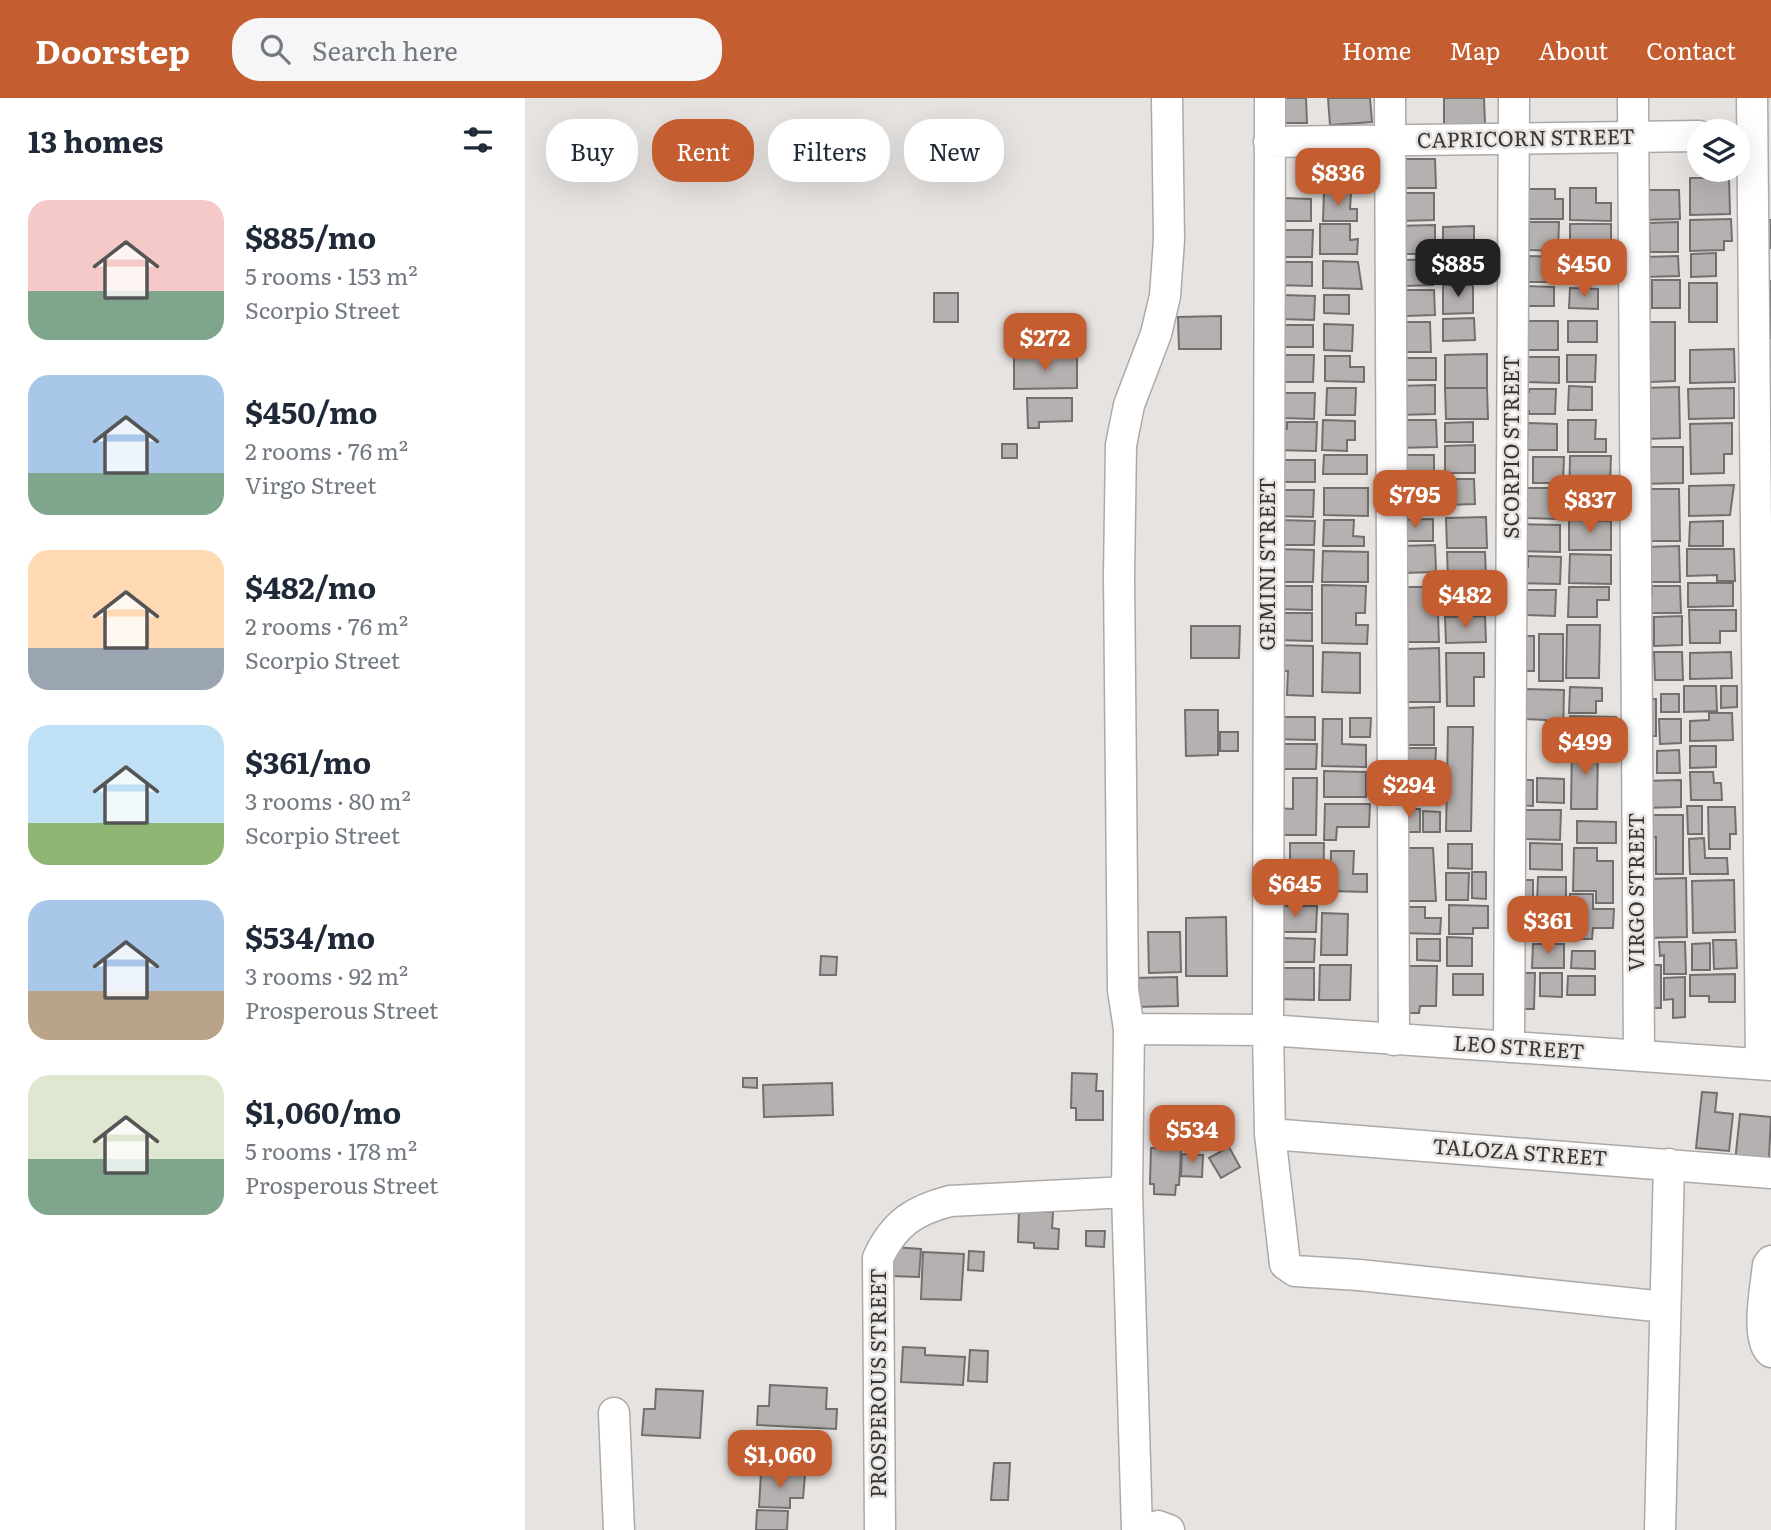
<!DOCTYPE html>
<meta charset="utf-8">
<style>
body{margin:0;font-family:Literata,serif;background:#f6f6f7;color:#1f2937;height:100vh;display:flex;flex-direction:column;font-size:26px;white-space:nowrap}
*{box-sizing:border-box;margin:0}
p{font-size:23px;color:#747a83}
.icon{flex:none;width:38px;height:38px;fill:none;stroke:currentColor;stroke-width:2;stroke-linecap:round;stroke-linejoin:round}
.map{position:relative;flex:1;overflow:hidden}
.side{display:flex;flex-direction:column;background:#fff;width:525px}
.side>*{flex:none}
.banner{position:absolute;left:21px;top:21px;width:665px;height:63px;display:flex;gap:14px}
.controls{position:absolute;left:1162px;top:21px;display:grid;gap:14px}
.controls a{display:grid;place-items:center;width:63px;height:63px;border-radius:50%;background:#fff;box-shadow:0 7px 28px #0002;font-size:35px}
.price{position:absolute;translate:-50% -60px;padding:0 16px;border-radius:14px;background:#c45d30;color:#fff;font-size:23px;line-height:46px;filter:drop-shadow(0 2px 4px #0008)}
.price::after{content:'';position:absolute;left:50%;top:42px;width:21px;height:16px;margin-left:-10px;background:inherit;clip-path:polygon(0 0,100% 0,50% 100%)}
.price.on{background:#222;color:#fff}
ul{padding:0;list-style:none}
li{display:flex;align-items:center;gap:21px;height:175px;padding:0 28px}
li span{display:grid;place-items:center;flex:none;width:196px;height:140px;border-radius:21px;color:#555}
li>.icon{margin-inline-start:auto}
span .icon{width:84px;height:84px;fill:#fffc;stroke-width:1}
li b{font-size:30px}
h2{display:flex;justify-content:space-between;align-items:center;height:84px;padding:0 28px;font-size:30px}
.chip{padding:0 24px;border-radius:28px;background:#fff;box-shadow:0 7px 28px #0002;font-size:24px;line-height:63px}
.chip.on{background:#c45d30;color:#fff}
header{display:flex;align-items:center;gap:42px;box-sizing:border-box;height:98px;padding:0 35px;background:#c45d30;color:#fff}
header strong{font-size:33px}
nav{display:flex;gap:38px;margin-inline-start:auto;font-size:24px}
.search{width:490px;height:63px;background:#f6f6f7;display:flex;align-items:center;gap:18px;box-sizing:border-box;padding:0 24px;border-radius:28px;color:#747a83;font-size:26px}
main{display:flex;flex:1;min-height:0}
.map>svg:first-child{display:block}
</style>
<header>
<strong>Doorstep</strong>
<div class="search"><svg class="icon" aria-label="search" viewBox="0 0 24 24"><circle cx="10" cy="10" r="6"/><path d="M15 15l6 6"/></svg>Search here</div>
<nav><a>Home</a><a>Map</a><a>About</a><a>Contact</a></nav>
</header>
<main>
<section class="side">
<h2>13 homes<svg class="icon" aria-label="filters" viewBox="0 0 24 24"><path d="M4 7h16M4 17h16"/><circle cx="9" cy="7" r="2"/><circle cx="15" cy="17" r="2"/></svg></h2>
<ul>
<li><span style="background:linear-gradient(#f6c9c9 65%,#7fa58c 0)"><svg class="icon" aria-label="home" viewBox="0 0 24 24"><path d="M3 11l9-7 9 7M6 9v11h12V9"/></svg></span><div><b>$885/mo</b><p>5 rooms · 153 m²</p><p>Scorpio Street</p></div></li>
<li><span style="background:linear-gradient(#a9c7e8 70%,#7fa58c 0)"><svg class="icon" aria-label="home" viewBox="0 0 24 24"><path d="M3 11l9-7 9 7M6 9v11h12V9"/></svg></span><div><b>$450/mo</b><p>2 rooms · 76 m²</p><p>Virgo Street</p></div></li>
<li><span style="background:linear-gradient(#ffd9b3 70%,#9aa5b1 0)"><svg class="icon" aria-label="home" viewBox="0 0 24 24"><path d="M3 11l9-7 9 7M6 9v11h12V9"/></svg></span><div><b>$482/mo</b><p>2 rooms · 76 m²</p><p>Scorpio Street</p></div></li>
<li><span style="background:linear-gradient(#bfe0f5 70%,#8fb573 0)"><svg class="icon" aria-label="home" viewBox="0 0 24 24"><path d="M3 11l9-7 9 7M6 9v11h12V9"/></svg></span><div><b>$361/mo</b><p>3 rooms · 80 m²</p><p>Scorpio Street</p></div></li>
<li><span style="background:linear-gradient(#a9c7e8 65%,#b9a48a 0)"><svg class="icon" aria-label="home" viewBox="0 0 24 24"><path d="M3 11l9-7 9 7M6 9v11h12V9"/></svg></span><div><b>$534/mo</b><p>3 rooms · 92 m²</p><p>Prosperous Street</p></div></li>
<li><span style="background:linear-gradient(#dfe7d0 60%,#7fa58c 0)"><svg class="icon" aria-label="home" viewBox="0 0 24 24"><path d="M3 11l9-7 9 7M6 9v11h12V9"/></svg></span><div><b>$1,060/mo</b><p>5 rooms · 178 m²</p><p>Prosperous Street</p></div></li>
</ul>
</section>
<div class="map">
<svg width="1246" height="1432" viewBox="0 0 1246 1432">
<rect width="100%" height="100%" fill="#e7e3e0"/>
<!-- building -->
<path fill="#b6b1b1" stroke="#746f6f" stroke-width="2" d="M757,0h24l1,25h-25z
M803,0h42l2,24 -42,3z
M919,0h40l1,27 -41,1z
M870,61h40l1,29h-41z
M794,63h43v28l-44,-1z
M1165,80h39l1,36 -40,1z
M1045,90h26v15h15v18l-41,-1z
M1003,91h27v10h8v20h-48z
M1115,92h39l1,29 -39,1z
M799,94l27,1 -1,16h7v12h-34z
M874,95h35v27l-35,1z
M758,100l28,1v22h-29z
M1206,121l1,22h-8v9l-34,1v-31z
M1238,122h8v28l-8,1z
M1004,124h30l-1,29 -29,-1z
M1153,124v30h-28l-1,-29z
M795,126h30v16l8,-1 -1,15h-37z
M1045,126h41v16h-13v12h-28z
M910,127v29h-41v-28z
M949,128v28h-31v-27z
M757,132h31l-1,27h-30z
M1191,155v23l-25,1v-23z
M1045,157l41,1v18h-12v9h-29z
M1004,158l29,1v25h-30z
M1153,158l1,20 -34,1v-20z
M948,159v21l-29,1 -1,-21z
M908,161v26l-27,1 -1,-26z
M798,163l35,1 4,27 -39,-1z
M750,164h37v24l-37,-1z
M1127,182h28v28h-28z
M1244,183h2v57l-2,1z
M1164,185h28v39h-28z
M918,187h30v28l-30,1z
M996,188l33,1v19h-33z
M1045,190l28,1v20l-29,-1z
M880,192h29l1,25 -30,1z
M409,195h24v29h-24z
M758,197l32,1 -1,24 -32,-1z
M799,197h25v19l-25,-1z
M696,218v33h-42l-1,-32z
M949,220l1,22 -32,1v-22z
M992,223h41v29h-41z
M1043,223h29v21h-29z
M875,224h30l1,30h-30z
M1113,224h37v59l-25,1v-33l-12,1z
M799,226l29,1 -1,26 -28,-1z
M757,227h31v22h-31z
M1209,251l1,33 -45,1v-33z
M962,256v34h-42v-33z
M750,257h39l-1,27h-39z
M1042,257h29l-1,27h-28z
M800,258h25v11h14v15l-39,-1z
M1003,259h31v26l-32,-1z
M489,260h63v30l-63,1z
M878,260h33v22h-32z
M910,287v29l-37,1 -1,-29z
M1044,288l23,1v23h-24z
M1154,289l1,51 -38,1 -1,-51z
M802,290h29l-1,27h-29z
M920,290h42l1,31h-42z
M1209,290v30l-45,1 -1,-30z
M1004,291h27l-1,25h-26v-3l-9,-1v-18h9z
M758,295h32l-1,26 -31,-1z
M502,300h45v23l-33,1v6h-11z
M798,322l32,1v19h-8v11l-25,-1z
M870,322h41l1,27 -42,1z
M1043,322h28l-1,19h11v13h-38z
M762,324h30l-1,29 -43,-1 1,-21h13z
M948,324v20h-28v-19z
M1003,325l29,1v26h-38v-13h9z
M1207,325v31h-8v19l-33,1 -1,-50z
M477,346h15v14h-15z
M950,347v28h-30v-27z
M1115,349h43v36l-43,1z
M799,357h43v19h-44z
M882,357h27v19h-27z
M1045,358h41l-1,28h-14v22h-27z
M1008,359h31l-1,26h-30z
M754,362h36v22h-36z
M920,381h29l1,25 -30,1z
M1209,387l-4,30 -41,1v-30z
M884,388h27v28l-43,1 -1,-13h17z
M799,390h44v28l-44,-1z
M1001,390h33v31l-33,-1z
M1124,391h30l1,52h-30z
M750,392h39l-1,27 -39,-1z
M961,419l1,31h-40l-1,-30z
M908,421v22h-36l-1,-21z
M755,422l35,1 -1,24h-34z
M799,422h30l-1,16 11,1v9h-41z
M1044,422l42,1v29h-42z
M1198,423v25h-34l1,-24z
M991,426l44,1v27l-44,-1z
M910,447l1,27 -33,1 -1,-27z
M1154,448l1,36h-36l-1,-35z
M749,451l40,1 -1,32h-39z
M1162,451h47l1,32h-18v-6l-30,1z
M798,453l45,1v30h-46z
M922,454h38l1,26 -38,1z
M1045,456l41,1v29l-42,-1z
M1003,458l33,1 -1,27 -46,-1v-16h14z
M1163,485h45v23l-45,1z
M797,487l44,1 -1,27h-9v12h12l-1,19 -45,-1z
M750,488h37v24l-37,-1z
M962,488l1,21 -41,1 -1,-21z
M1127,488h28l1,27h-44v-18h15z
M878,489h34l2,55h-43z
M1044,489h40v13h-12v17h-29z
M1002,492h29l-1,26 -28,-1z
M1164,512h47v21h-16v12h-30z
M751,515h36v28l-37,-1z
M960,518l1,26 -40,1 -1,-26z
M1157,518v29l-28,1v-29z
M1042,527h33l-1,53h-33z
M666,528h49l-1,32h-48z
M1014,536h24v47h-24z
M989,538h20v35h-21z
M749,547l39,1v50l-26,-1 1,-24h-15z
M914,550l1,54h-32l-1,-53z
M798,554l37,1v40l-38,-1z
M1129,554h28l1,28h-28z
M1206,554l1,26 -42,1v-26z
M921,555h38v24h-10v29h-27z
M1159,588h32l1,25 -33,1z
M1196,588h16v21l-16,1z
M1045,589l32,1v13h-6v12h-27z
M999,591l40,1 -1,45h-17v-15l-22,-1z
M1136,596h18v18h-18z
M1115,601h16v37h-16z
M909,609v38h-26v-37z
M660,612h33v45l-32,1z
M1184,615h23l1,27 -43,1v-20l19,-1z
M1045,618l46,1 -1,21h-46z
M749,619h41v23l-41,-1z
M825,620h21l-1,19h-20z
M798,621h19v25l24,1v22l-44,-1z
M1134,621h22v24l-21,1z
M923,629h25l-2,104h-25z
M695,634h18v19h-18z
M755,646h37l-1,25h-37z
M1047,647h26l-1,64h-26z
M1165,648h26v21l-26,1z
M875,650h36l-1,20h-35z
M1154,652l1,23h-23v-22z
M799,673l42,1v25h-42z
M1165,674h23l1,11h7l1,17h-31z
M885,676l21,1v18h-22z
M768,680h24l-1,57h-40v-27l17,1z
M1012,680l27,1v24l-27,-1z
M988,682h20v26l-20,-1z
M1156,682v27l-39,1v-27z
M800,706h45l-1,23h-32l-1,13h-12z
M1162,708h15v28h-14z
M1183,709h27l1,27h-6v15h-21z
M873,711h22v23h-22z
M1000,712h36l-1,30 -35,-1z
M898,713l17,1v20h-17z
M1114,717h44v59h-27v-37l-16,1z
M1052,723l39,1v21h-39z
M1179,740l1,20h22l1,16h-38l-1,-35z
M765,745h34l-1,49h-33z
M1005,745l32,1v26l-32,-1z
M923,746h24v25l-24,-1z
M873,750h35l3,53h-39z
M1049,750h23v13h16v42h-17v-12h-23z
M806,753h23l-1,23h14v18l-37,-1z
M947,774h14v27l-14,-1z
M921,775h23l-1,27h-22z
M1013,779h28v27h-29z
M1161,780l1,59 -40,1 -1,-59z
M993,782h15v23h-16z
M1209,782l1,52 -42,1 -1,-52z
M1045,796h23v15h21l-1,19h-20l-1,11h-23z
M924,807l39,1v22h-15v6h-24z
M748,808h44l-1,26h-43z
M877,809h23v11h16l-1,16 -38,-1z
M989,813l48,1v23h-48z
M797,815l26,1 -1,41h-26z
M701,819l1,59h-41v-58z
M623,834h32l1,40 -32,1z
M922,839l25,1v28h-25z
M757,840l33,1 -1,23h-32z
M892,841h23v22l-23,-1z
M1188,842h23l1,28 -23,1z
M1134,844h26l1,32h-22v-19l-4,1z
M1185,845v27h-18v-26z
M1008,846h31v24h-32z
M1047,853h23v18l-24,-1z
M296,858l16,1 -1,18h-16z
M795,867h31l-1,35h-31z
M1116,867h20v43h-20z
M876,868h36l-1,40h-16l-1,7h-19z
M752,870h37v32l-38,-1z
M989,875h21l-1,36h-21z
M1015,875h22v24l-22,-1z
M928,876h30v21h-30z
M1210,876v28h-26v-6h-19v-21z
M1043,878h27v19h-28z
M652,879l1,29 -46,1v-29z
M1160,879v40l-12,1v-19l-9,1v-22z
M547,975l25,1 -1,17h7v29h-27v-12h-5z
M218,980h14v10l-14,-1z
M307,985l1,32 -69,2 -1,-32z
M1177,994l15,1 -2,19 18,2 -4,37 -33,-3z
M1215,1016l31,3 -2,41 -22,-2 -1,7 -11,-1z
M704,1049l11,20 -19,11 -12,-20z
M626,1050l30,1 -2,36h-3l-1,10 -21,-1v-10h-4z
M657,1056l21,1 -1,22 -21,-1z
M494,1112l34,2 -1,16 7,1 -1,20 -24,-1v-5l-16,-1z
M561,1133h19l-1,16 -18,-1z
M368,1149l28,2 -2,28 -28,-1z
M444,1153l15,1 -1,19 -15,-1z
M398,1154l41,2 -3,46 -40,-1z
M378,1249l22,1v7l40,2 -2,28 -62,-3z
M445,1252l18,1 -1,31 -19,-1z
M245,1287l57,3 -1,21h11l-1,20 -79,-4 1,-19h11z
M131,1291l47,2 -3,47 -58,-3 2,-26h11z
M469,1365h16l-2,37h-17z
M236,1375l44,2 -2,23h-13v10l-31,-1z
M232,1412l31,1 -1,19h-31z"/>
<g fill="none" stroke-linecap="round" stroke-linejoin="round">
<!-- minor casing -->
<g stroke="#ada9a6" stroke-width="33">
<path id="minor" d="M745,0l-2,932 2,104 15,130 10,7 64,4 306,32
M865,0l4,942
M1108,0l6,957
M1227,0l9,966
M744,44l430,-6
M604,931l-6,-39 -4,-414 2,-131 8,-40 27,-71 9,-38 4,-56 -2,-142
M984,949l5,-949
M745,1036l501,39
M1246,1163l-3,4c-2,20 -13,75 3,87
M89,1315l5,117
M355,1432l-2,-272c16,-35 37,-48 72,-57l177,-9
M612,1432l-10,-338 2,-163 139,1 503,35
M622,1432l11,-4 11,4
M1135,1432l9,-366"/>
</g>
<!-- minor -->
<use href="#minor" stroke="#fff" stroke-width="30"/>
</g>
<g text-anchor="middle" stroke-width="5" stroke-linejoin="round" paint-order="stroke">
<!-- street labels -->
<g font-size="21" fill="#383635" stroke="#e7e3e0">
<text transform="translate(1001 41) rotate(-1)" y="7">CAPRICORN STREET</text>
<text transform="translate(987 349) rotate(-90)" y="7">SCORPIO STREET</text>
<text transform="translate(743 466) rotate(-90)" y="7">GEMINI STREET</text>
<text transform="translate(1112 794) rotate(-90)" y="7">VIRGO STREET</text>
<text transform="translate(994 950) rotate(4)" y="7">LEO STREET</text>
<text transform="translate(995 1055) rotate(4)" y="7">TALOZA STREET</text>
<text transform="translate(354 1285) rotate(-90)" y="7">PROSPEROUS STREET</text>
</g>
</g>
</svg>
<div class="controls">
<a><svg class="icon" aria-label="layers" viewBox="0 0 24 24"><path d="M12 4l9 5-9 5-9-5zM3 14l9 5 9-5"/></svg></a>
</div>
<b class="price" style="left:813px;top:110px">$836</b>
<b class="price on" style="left:933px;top:201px">$885</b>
<b class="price" style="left:1059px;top:201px">$450</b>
<b class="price" style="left:520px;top:275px">$272</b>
<b class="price" style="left:890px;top:432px">$795</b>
<b class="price" style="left:1065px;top:437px">$837</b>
<b class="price" style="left:940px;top:532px">$482</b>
<b class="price" style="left:1060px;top:679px">$499</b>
<b class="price" style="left:884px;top:722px">$294</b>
<b class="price" style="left:770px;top:821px">$645</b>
<b class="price" style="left:1023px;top:858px">$361</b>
<b class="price" style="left:667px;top:1067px">$534</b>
<b class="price" style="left:255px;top:1392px">$1,060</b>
<div class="banner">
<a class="chip">Buy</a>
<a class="chip on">Rent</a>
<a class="chip">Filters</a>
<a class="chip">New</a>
</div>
</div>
</main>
